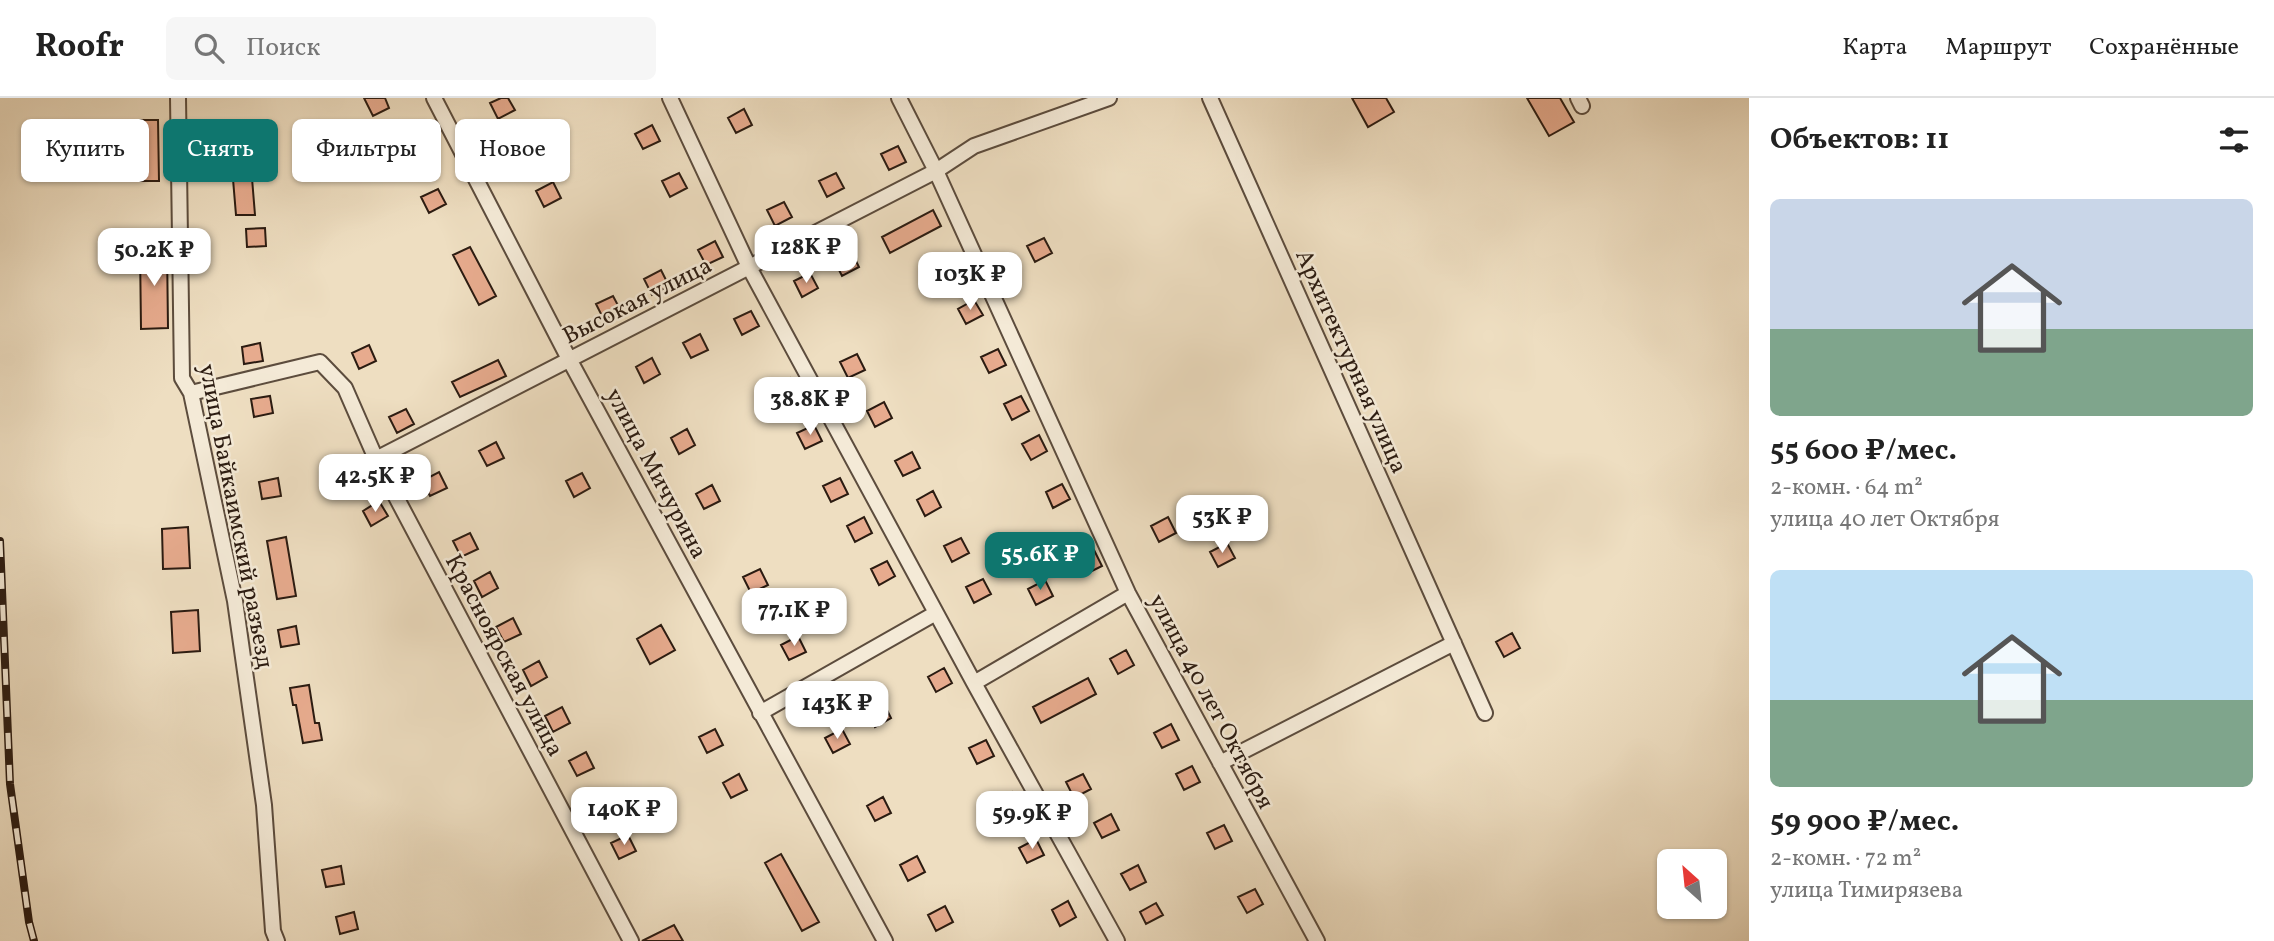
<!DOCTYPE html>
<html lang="ru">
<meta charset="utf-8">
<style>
body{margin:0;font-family:Vollkorn,serif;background:#f6f6f6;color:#222;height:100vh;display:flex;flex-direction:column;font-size:26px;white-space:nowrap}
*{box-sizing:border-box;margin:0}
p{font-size:23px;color:#767676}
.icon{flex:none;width:38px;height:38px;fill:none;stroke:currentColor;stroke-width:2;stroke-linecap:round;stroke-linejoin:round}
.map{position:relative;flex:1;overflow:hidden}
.drawer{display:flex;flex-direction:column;background:#fff;width:525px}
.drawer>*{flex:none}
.hud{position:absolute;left:21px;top:21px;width:665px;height:63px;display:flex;gap:14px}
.needle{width:46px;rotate:333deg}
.buttons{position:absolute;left:1657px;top:751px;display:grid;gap:14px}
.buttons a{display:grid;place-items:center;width:70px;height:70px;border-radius:10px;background:#fff;box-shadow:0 2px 5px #0004;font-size:35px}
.price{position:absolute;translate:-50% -60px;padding:0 16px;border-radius:14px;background:#fff;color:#222;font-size:23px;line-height:46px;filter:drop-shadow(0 2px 4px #0008)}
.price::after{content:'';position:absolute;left:50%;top:42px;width:21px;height:16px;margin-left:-10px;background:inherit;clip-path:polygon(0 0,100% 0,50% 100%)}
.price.selected{background:#0f766e;color:#fff}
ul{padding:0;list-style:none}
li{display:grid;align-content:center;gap:14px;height:371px;padding:0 21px}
li span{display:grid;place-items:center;height:217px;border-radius:10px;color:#555}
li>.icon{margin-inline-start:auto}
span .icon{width:126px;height:126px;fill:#fffc;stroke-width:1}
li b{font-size:30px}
h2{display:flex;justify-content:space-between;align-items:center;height:84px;padding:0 21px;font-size:30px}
.chip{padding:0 24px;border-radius:10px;background:#fff;box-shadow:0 2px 5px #0004;font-size:24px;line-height:63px}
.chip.selected{background:#0f766e;color:#fff}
header{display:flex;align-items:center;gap:42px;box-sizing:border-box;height:98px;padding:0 35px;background:#fff;border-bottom:2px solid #e0e0e0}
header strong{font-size:33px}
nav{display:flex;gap:38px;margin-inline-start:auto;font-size:24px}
.search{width:490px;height:63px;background:#f6f6f6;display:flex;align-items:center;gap:18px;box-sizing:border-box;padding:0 24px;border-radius:10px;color:#767676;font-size:26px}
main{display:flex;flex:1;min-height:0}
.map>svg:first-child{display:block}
</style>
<header>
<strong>Roofr</strong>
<div class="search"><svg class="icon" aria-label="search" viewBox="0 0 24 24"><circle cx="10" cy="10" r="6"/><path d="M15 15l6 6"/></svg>Поиск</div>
<nav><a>Карта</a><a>Маршрут</a><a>Сохранённые</a></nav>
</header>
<main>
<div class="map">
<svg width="1749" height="843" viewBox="0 0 1749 843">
<rect width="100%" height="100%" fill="#eedec1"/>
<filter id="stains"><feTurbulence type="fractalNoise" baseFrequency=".00286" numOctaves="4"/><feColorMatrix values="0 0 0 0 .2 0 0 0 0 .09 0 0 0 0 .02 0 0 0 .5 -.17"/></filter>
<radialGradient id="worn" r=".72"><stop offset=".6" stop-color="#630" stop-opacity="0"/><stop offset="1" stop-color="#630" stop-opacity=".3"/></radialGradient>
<!-- building -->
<path fill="#e7ab8e" stroke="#2b1b11" stroke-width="2" d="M364,0h21l4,10 -16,8z
M501,0h7l7,12 -17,9 -8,-16z
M1352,0h34l8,14 -26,15z
M1527,0h33l14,24 -25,14z
M744,11l8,16 -16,8 -8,-15z
M134,22h24l1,61h-25z
M652,27l8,16 -17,8 -8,-15z
M527,36l8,16 -17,8 -8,-16z
M243,40l1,17 -19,2v-18z
M898,48l8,16 -17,8 -8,-16z
M420,50l8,15 -17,9 -8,-16z
M251,68l4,49h-19l-4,-48z
M679,75l8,15 -17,9 -8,-16z
M836,75l8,15 -17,9 -8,-16z
M553,84l8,16 -17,9 -8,-16z
M438,91l8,15 -17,9 -8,-16z
M784,104l8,15 -17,9 -8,-16z
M933,112l8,16 -51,27 -8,-16z
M265,130l1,18 -19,1 -1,-18z
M1044,140l8,15 -17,9 -8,-16z
M715,143l8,16 -17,8 -8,-15z
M470,149l26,49 -17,9 -26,-50z
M140,150h27l1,80 -27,1z
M851,153l8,16 -17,9 -8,-16z
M661,172l8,16 -17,9 -8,-16z
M810,175l8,15 -16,9 -8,-16z
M613,198l8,15 -17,9 -8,-16z
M974,202l9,15 -17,9 -8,-15z
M751,213l8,15 -17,9 -8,-16z
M700,236l8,16 -17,8 -8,-15z
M260,245l3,18 -19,3 -2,-17z
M369,247l7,16 -17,8 -7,-16z
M998,251l8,16 -17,8 -8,-16z
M857,256l8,16 -17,8 -8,-16z
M652,260l8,16 -16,9 -8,-16z
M498,262l8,16 -46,21 -8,-15z
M790,280l8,15 -17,9 -8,-16z
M270,298l3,17 -19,4 -3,-18z
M1021,298l8,15 -17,9 -8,-16z
M884,304l8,16 -17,9 -8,-16z
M406,311l8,15 -17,9 -8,-16z
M814,327l8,16 -17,8 -8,-16z
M687,331l8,16 -16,9 -8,-16z
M1039,337l8,16 -16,9 -9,-16z
M496,344l8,16 -17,8 -8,-15z
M912,354l8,16 -17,8 -8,-15z
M439,374l8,16 -17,8 -8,-15z
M582,375l8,15 -16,9 -8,-16z
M278,380l3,18 -19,3 -3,-17z
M840,380l8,16 -17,8 -8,-16z
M1062,386l8,15 -17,9 -7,-16z
M712,387l8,16 -16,8 -8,-15z
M933,393l8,16 -16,9 -8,-16z
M379,403l9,15 -17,10 -8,-15z
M864,419l8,16 -17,9 -8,-16z
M1168,419l8,16 -17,9 -8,-16z
M188,429l2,41 -27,1 -1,-40z
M470,435l8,16 -17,8 -8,-16z
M286,439l10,59 -19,3 -10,-58z
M961,440l8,15 -17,9 -8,-16z
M1227,445l8,15 -17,9 -8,-15z
M1094,452l8,16 -16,8 -8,-15z
M887,463l8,15 -16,9 -8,-16z
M760,471l8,16 -17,8 -8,-16z
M490,474l8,16 -16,9 -8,-16z
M983,481l8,15 -17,9 -8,-16z
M1045,482l8,16 -17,9 -8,-16z
M198,512l2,41 -27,2 -2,-41z
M513,520l8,16 -17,8 -8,-15z
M661,527l14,25 -25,14 -13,-25z
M296,528l3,18 -18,3 -3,-17z
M1512,535l8,15 -16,9 -8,-15z
M798,538l8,16 -17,8 -8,-15z
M1126,552l8,15 -16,9 -8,-15z
M539,563l8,16 -16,9 -8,-16z
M944,570l8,15 -16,9 -8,-15z
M1088,580l8,16 -55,29 -8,-16z
M309,587l6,38h4l3,17 -19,3 -7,-38h-3l-3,-17z
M883,604l8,16 -16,9 -8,-16z
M562,609l8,16 -17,9 -8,-16z
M1171,626l8,16 -17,8 -8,-15z
M715,631l8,16 -16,8 -8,-16z
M842,631l8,15 -17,9 -8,-15z
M986,642l8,16 -17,8 -8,-16z
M586,654l8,16 -17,8 -8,-15z
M1192,668l8,16 -16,8 -8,-16z
M739,676l8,16 -16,8 -8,-15z
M1083,676l8,15 -17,9 -8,-16z
M1012,694l8,16 -17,9 -8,-16z
M607,695l8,15 -17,9 -8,-16z
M883,699l8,16 -16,8 -8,-15z
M1111,716l8,16 -17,8 -8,-15z
M1224,727l8,16 -17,8 -8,-16z
M628,737l8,16 -17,8 -8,-16z
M1036,741l8,16 -17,8 -8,-15z
M781,756l38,68 -17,9 -37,-68z
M917,758l8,16 -17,9 -8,-16z
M1138,767l8,17 -16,8 -9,-16z
M341,768l3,18 -18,3 -4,-17z
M1255,791l8,15 -16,9 -9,-16z
M1068,803l8,16 -16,9 -8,-16z
M1156,805l7,12 -17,9 -6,-12z
M945,808l8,16 -17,9 -8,-16z
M354,814l4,17 -18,5 -4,-17z
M674,827l9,16h-41z"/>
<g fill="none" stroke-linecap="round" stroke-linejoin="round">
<!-- street casing -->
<g stroke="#5c4c3d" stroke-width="18">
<path id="street" d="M178,0l4,280 9,15 44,208 29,204 9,126 4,10
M434,0l135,261 316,582
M670,0l80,171 224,414 143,258
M899,0l37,73 192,422 189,348
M1210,0l275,615
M1578,0l4,8
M191,295l129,-31 25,26 31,71 255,482
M376,361l560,-288 38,-25 135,-48
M974,585l154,-90
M760,615l176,-100
M1220,665l234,-120"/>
</g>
<!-- street -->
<use href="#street" stroke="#f4ead7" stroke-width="14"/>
<!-- rail casing -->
<g stroke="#2b1b11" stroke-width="8">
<path id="rail" d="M0,443l10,243 19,138 5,19"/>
</g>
<!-- rail -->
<use href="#rail" stroke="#f4ead7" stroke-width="5" stroke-dasharray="16" stroke-linecap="butt"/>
</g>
<g text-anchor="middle" stroke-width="5" stroke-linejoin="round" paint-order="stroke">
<!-- street labels -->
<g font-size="24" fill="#2b1b11" stroke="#f4ead7">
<text transform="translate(637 202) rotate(-27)" y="8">Высокая улица</text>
<text transform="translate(1352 263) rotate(66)" y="8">Архитектурная улица</text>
<text transform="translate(657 375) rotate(62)" y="8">улица Мичурина</text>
<text transform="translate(237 418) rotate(79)" y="8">улица Байкаимский разъезд</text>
<text transform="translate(505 557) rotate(62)" y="8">Красноярская улица</text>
<text transform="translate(1212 603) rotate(62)" y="8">улица 40 лет Октября</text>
</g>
</g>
<rect width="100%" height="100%" filter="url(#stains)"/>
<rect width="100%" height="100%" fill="url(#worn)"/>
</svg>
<div class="buttons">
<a><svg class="needle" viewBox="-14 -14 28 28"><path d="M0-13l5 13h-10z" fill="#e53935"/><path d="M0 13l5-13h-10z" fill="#767676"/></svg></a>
</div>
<b class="price" style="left:806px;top:187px">128K ₽</b>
<b class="price" style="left:154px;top:190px">50.2K ₽</b>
<b class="price" style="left:970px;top:214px">103K ₽</b>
<b class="price" style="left:810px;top:339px">38.8K ₽</b>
<b class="price" style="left:375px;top:416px">42.5K ₽</b>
<b class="price" style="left:1222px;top:457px">53K ₽</b>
<b class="price selected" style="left:1040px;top:494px">55.6K ₽</b>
<b class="price" style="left:794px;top:550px">77.1K ₽</b>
<b class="price" style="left:837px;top:643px">143K ₽</b>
<b class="price" style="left:624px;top:749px">140K ₽</b>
<b class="price" style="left:1032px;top:753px">59.9K ₽</b>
<div class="hud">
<a class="chip">Купить</a>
<a class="chip selected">Снять</a>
<a class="chip">Фильтры</a>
<a class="chip">Новое</a>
</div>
</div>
<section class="drawer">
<h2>Объектов: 11<svg class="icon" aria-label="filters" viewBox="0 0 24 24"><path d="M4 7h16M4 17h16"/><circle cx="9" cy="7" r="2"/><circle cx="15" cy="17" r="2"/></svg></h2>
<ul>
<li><span style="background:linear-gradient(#c9d6e8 60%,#7fa58c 0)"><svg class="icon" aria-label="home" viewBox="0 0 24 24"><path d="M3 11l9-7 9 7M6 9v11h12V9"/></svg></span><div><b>55 600 ₽/мес.</b><p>2-комн. · 64 m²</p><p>улица 40 лет Октября</p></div></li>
<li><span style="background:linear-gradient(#bfe0f5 60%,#7fa58c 0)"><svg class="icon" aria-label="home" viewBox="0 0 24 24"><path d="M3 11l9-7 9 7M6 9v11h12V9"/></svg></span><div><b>59 900 ₽/мес.</b><p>2-комн. · 72 m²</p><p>улица Тимирязева</p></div></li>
</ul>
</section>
</main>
